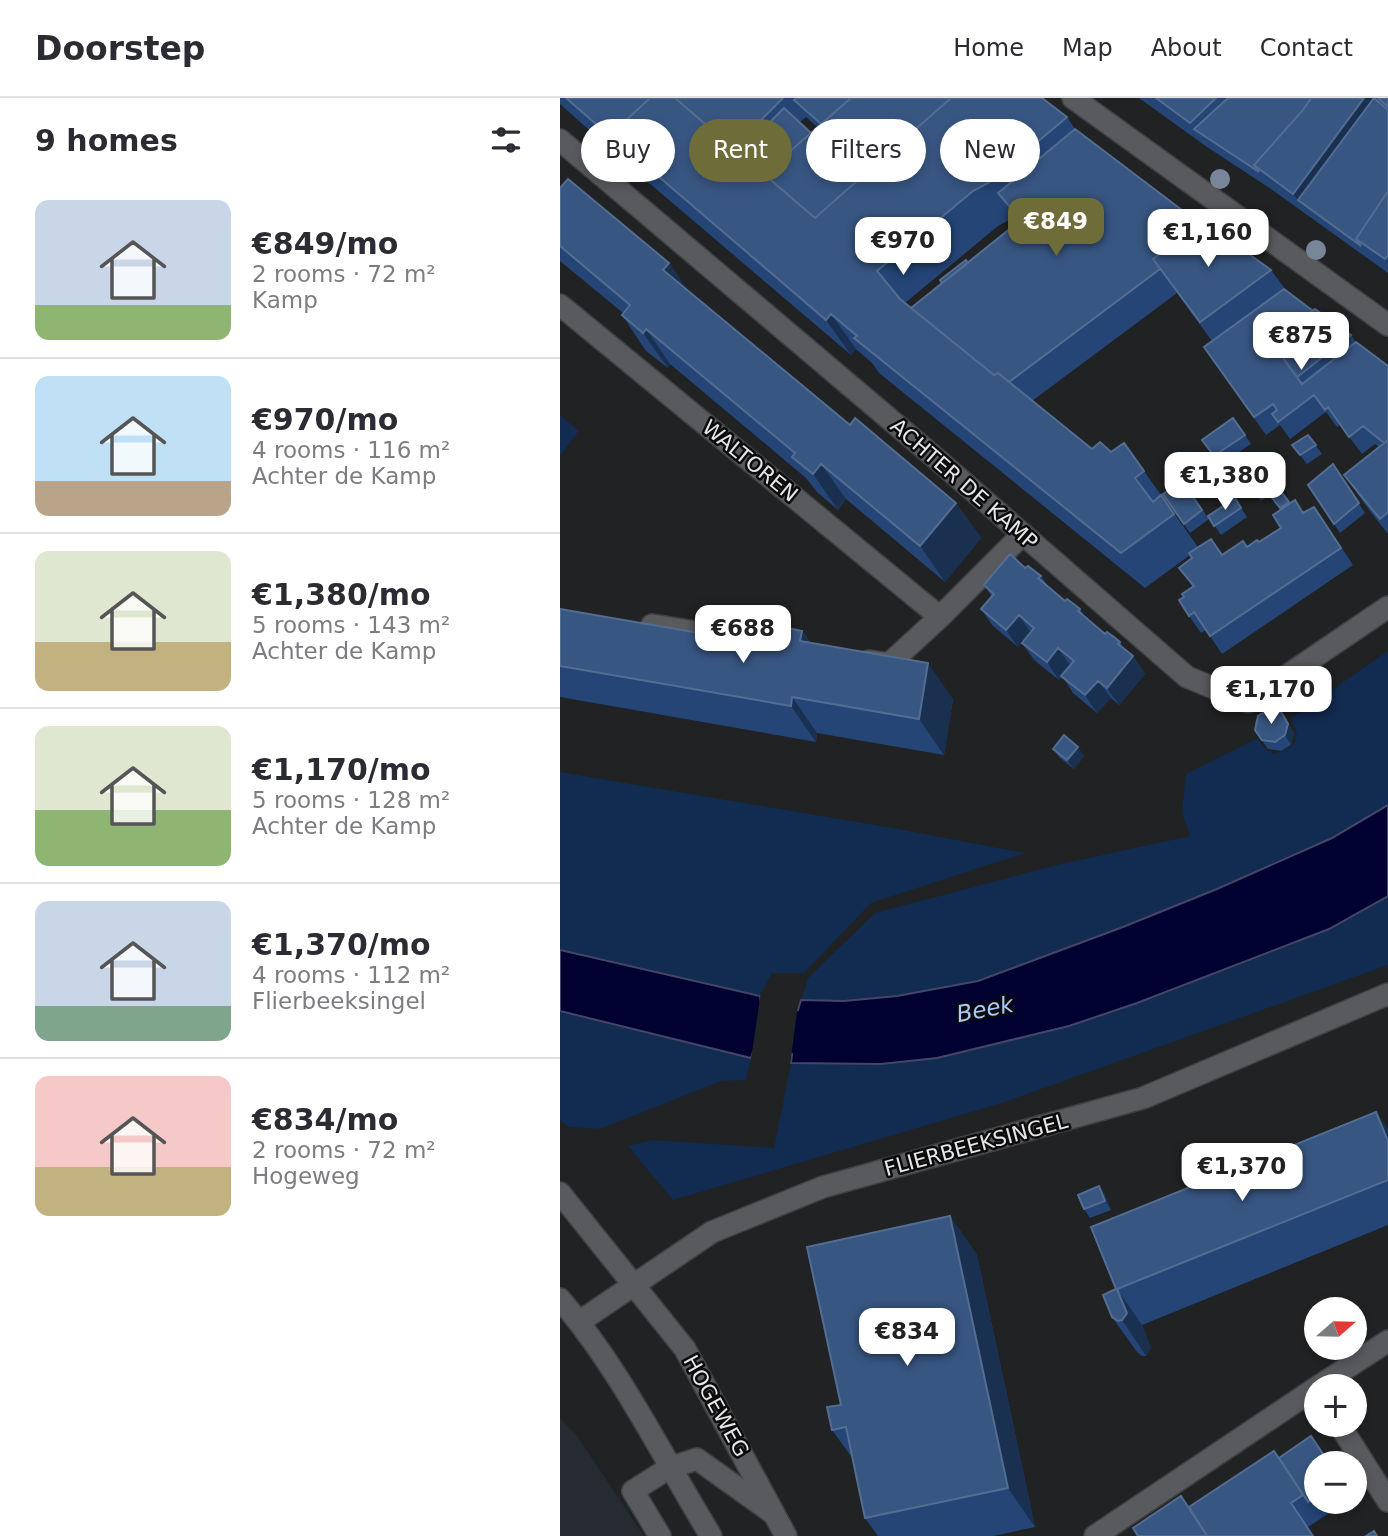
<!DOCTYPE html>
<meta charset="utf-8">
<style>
body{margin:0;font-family:"DejaVu Sans",sans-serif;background:#f7f7f7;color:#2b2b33;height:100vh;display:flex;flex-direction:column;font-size:26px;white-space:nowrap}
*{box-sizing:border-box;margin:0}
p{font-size:23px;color:#7c7c81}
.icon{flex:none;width:38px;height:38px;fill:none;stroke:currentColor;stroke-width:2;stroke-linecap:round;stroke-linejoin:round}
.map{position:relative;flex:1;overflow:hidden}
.drawer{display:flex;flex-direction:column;background:#fff;width:560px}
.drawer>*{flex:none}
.banner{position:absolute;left:21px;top:21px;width:665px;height:63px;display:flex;gap:14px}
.needle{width:46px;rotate:70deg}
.tools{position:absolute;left:744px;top:1199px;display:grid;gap:14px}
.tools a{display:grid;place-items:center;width:63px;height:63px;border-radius:50%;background:#fff;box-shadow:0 4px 10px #0003;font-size:35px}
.price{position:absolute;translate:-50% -60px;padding:0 16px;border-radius:14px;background:#fff;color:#222;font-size:23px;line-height:46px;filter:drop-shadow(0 2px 4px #0008)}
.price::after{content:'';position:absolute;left:50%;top:42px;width:21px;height:16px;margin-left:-10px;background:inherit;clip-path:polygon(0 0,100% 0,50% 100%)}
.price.on{background:#6e6d39;color:#fff}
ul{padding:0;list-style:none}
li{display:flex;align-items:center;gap:21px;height:175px;padding:0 35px}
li+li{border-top:2px solid #e1e1e2}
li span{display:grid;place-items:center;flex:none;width:196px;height:140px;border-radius:14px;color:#555}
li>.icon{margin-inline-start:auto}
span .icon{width:84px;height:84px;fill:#fffc;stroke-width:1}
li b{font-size:30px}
h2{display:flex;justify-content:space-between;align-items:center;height:84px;padding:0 35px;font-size:30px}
.chip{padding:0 24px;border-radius:32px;background:#fff;box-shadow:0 4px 10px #0003;font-size:24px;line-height:63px}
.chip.on{background:#6e6d39;color:#fff}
header{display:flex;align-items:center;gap:42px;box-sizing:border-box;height:98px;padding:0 35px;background:#fff;border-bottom:2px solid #e1e1e2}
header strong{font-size:33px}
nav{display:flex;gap:38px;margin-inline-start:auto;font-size:24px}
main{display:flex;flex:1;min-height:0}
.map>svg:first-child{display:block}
</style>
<header>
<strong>Doorstep</strong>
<nav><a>Home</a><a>Map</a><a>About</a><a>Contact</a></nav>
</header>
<main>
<section class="drawer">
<h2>9 homes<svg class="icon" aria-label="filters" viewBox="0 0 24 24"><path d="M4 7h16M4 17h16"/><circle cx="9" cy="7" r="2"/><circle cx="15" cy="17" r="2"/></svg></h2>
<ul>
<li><span style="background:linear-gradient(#c9d6e8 75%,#8fb573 0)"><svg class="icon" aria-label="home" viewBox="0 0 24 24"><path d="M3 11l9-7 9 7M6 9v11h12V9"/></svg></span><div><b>€849/mo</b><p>2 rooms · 72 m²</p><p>Kamp</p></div></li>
<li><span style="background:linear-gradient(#bfe0f5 75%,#b9a48a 0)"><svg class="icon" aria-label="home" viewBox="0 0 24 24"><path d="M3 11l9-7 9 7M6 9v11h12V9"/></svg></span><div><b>€970/mo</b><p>4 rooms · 116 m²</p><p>Achter de Kamp</p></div></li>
<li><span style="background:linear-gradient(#dfe7d0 65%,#c2b280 0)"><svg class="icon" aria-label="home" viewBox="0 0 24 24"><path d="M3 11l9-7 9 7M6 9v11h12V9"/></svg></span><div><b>€1,380/mo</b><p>5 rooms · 143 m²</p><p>Achter de Kamp</p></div></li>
<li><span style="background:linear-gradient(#dfe7d0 60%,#8fb573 0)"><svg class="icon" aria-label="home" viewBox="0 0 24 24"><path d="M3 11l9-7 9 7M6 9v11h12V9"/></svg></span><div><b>€1,170/mo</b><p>5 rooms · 128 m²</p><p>Achter de Kamp</p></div></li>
<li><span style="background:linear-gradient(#c9d6e8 75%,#7fa58c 0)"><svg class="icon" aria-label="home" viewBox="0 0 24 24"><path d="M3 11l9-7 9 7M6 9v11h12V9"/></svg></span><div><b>€1,370/mo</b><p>4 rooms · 112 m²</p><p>Flierbeeksingel</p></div></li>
<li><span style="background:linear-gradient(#f6c9c9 65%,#c2b280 0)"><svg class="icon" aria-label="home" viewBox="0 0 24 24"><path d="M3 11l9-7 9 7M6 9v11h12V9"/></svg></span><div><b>€834/mo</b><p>2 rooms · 72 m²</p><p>Hogeweg</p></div></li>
</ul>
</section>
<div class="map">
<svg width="828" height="1438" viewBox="0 0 828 1438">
<rect width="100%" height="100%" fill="#202224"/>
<!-- built -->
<path fill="#262b32" d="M0,1320l17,18 67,100h-84z"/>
<!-- green -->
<path fill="#122b50" d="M0,317l19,16 -19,25z
M828,553v154l-56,33 -115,51 -94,38 -145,54 -81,15 -53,5 -43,-1 7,-22 67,-65 186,-49 129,-28 -8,-24 4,-38 72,-36 5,9 11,7c21,-6 29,-14 17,-36z
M0,674l333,56 132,25 -154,50 -67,70h-32l-12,23 -200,-46z
M828,798v69l-386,138 -329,97 -45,-54 24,-6 122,8 17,-85 90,1 56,-6 132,-32 68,-23 192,-74z
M0,913l191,47 -5,22 -25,1 -121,48 -31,-2 -9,-7z"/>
<!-- water -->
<path fill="#000130" stroke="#454667" stroke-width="2" d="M828,707v91l-59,33 -192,74 -68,23 -132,32 -56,6 -90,-1 1,-9 -38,-5 -3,9 -191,-47v-61l200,46 1,8 37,6 3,-10 43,1 53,-5 81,-15 145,-54 94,-38 115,-51z"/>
<!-- pier -->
<path fill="#202224" d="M201,894l3,9 32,5 3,-9 -9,68 -3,-1 1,-7 -31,-4 -2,6h-4z"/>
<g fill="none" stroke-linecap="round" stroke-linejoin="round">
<!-- lane casing -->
<g stroke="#3f4041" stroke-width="24">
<path id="lane" d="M73,1393l36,-23 28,-9 77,55"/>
</g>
<!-- street casing -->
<g stroke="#3f4041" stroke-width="24">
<path id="street" d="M513,0l315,227
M0,42l379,321 248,216 61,25 140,-95
M0,207l380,312 -51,47 -20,-3
M380,519l83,-83
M92,527l148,24
M759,1288l69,-45
M779,1326l49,77
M73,1393l27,45
M535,1438l221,-148"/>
</g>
<!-- secondary casing -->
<g stroke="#3f4041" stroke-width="24">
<path id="secondary" d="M0,1095l125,156 101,187
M0,1201c61,71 102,157 151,237
M19,1224l133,-90 111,-45 320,-89 245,-104"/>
</g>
<!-- lane -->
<use href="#lane" stroke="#595a5d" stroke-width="21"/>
<!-- street -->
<use href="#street" stroke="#595a5d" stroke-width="21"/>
<!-- secondary -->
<use href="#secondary" stroke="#595a5d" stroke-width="21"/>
</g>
<!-- trees -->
<g fill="#798699">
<circle cx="660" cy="81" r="10"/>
<circle cx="756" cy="152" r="10"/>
</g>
<!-- wall -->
<path fill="#244576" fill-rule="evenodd" d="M0,0h482l25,19 8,12 124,94 72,47 15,20 27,21 38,24 5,7 32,24v168l-19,-24 -25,-35 35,-28 -4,-3 -13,10 -22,-29 -3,2 -11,-15 -36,27 -10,-14 -14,10 -62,-88 8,-6 -35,-48 -145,108 60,48 19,3 33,19 54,76 24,8 37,-13 22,-14v-19l-11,-14 9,-6 11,14 5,-3 9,13 22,11 27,41 -131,89 -16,-24 -5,3 -12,-17 -5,-19 9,-10 -14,-19 13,-10 -2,-3 -45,33 -266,-215 -6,-9 -17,-15 -5,6 -216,-184 -75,-67zM246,19l11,10 -6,6 -11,-11zM455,119l4,5 -108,86 -6,-5 93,-77z
M579,0h249v175l-117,-84 -64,-42z
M0,90l109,75 20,29 161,133 106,78 25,35 -36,44 -99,-83 -8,11 -21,-18 -11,-14 -136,-114 -2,4 -22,-17 -24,-36 1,-2 -63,-52z
M685,337l6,9 -31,21 -18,-25z
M748,337l14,19 -15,10 -15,-19z
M773,366l32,49 -25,20 -32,-48z
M685,381l27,1 6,9 -17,12z
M622,383l27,38 -19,14 -27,-39z
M675,400l12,19 -26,18 -13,-19z
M465,470l16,8 6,9 18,16 15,8 7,10 18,15 15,8 6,9 7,5 12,18 -26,31 -8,-7 -14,15 -24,-20 -11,-17 -3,4 -25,-20 -12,-17 -4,4 -25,-21 -12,-17 11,-12 -8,-12z
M0,511l214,37 28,-15 9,12 142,56 -9,56 -127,-22 -1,9 -256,-45z
M722,615l12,20 -3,12 -10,6 -13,-2 -13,-19z
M493,651l31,7 -10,13 -14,-11z
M828,1031v96l-246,100 9,23 -5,8h-4l-5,-4 -25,-35 4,-28z
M539,1088l6,9 6,15 -21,8 -6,-9z
M390,1118l27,39 58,272 -42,9h-115l-13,-18 -12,-59 -21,-29z
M719,1360l37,5v39h30l-38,25 -119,-20z"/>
<!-- shaded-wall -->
<path fill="#193050" d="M804,0h11l-77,102 -5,-6z
M109,165l25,36 -31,-29z
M271,216l25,35 -5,6 -25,-35z
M86,231l24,35 -2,4 -25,-35z
M261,366l25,35 -8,11 -25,-36z
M396,405l25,35 -36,44 -25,-36z
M459,517l12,18 -13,14 -12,-17z
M242,533l25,35 -27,-25z
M498,550l12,17 -11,15 -12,-18z
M573,558l12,18 -26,31 -12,-17z
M368,565l25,36 -9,56 -25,-36z
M538,583l13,17 -14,15 -12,-18z
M232,599l25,36 -1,9 -25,-36z
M722,615l12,20 -3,12 -6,-10z
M518,649l6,9 -10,13 -7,-9z
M816,1014l12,17v12z
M539,1088l6,9 6,15 -6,-9z
M390,1118l27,39 58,272 -27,-39z
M557,1191l25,36 9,23 -5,8 -24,-36z"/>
<!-- building -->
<path fill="#385682" stroke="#536d92" stroke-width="2" d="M6,0h84l-40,37 3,4z
M90,0h25l140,120 136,-120h91l25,19 -77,65 -17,9 -96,80 23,28 94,76 4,-2 94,76 8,-7 11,10 13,-9 20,28 -9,7 18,24 8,-7 13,19 -53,39 -267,-215 3,-2 -26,-22 -5,6 -216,-185z
M115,0h108l-50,50z
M236,0h55l-30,26 -27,-24z
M291,0h100l-136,120 -51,-44z
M596,0h60l-26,25z
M668,0h83l-8,12 -49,55 5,7 -65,-43z
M751,0h53l-71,96 -39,-29 49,-55z
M814,0l14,12v81l-32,48 5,7 -63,-46z
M818,0h10v9z
M224,10l27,25 -47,41 -25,-21z
M515,31l124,94 -46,36 7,10 -151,113 -11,-9 -4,2 -83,-67 110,-88 -23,-27z
M8,81l101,84 -6,7 187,155 5,-7 101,85 -36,43 -99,-82 -8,10 -21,-17 3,-4 -149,-124 -3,4 -21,-18 8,-10 -70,-59v-58z
M828,93v64l-3,4 -29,-20z
M642,122l69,50 -71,52 -47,-63z
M406,162l2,3 -26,20 -2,-3z
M724,191l29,22 -43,29 32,44 54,-42 32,24v74l-4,3 -21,-17 -14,11 -21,-30 -3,3 -11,-15 -36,27 -6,-8 5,-4 -4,-6 -19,13 -50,-70z
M755,211l36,26 -54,42 -27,-37z
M673,320l12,17 -31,21 -12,-16z
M748,337l8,10 -16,10 -8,-10z
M828,342v72l-8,7 -36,-44z
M773,366l26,39 -25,21 -26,-39z
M701,369l11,13 -17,12 -10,-13z
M622,383l20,29 -18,14 -21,-30z
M719,391l10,13 -9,6 -10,-13z
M675,400l6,10 -27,18 -6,-10z
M735,402l8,13 11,-6 27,41 -131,88 -16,-24 -5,4 -10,-16 5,-3 -2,-3 12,-8 -15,-18 13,-10 -3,-5 22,-14 11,16 21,-14 4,6 10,-7 2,2 22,-14 -8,-13z
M450,456l15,14 3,-2 13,10 -3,2 27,23 2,-2 8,6 5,4 -2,2 27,23 2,-2 7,5 6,5 -2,2 15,12 -26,32 -9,-7 -13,14 -24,-19 13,-15 -16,-13 -11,14 -25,-19 12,-15 -7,-6 -8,-7 -13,15 -25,-21 13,-15 -10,-9z
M0,511l214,37 3,-20 25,5 -2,10 128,22 -9,56 -127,-22 -1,9 -231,-40z
M710,611l12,4 6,11 -3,11 -10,7 -13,-2 -7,-10 3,-14z
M504,637l14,12 -11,13 -14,-11z
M816,1014l12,29v39l-271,109 10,24 -5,7 -4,1 -6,-4 -9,-22 13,-6 -25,-62z
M539,1088l6,15 -21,8 -6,-14z
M390,1118l58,272 -143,30 -19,-91 -14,3 -5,-23 14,-2 -34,-158z
M751,1338l18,27h-13v33l-8,6 -29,-44z
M714,1353l29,44 -12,8 22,33h-106l-18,-29z
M621,1398l26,40h-69l-5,-8z
M814,1433l3,5h-11z"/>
<g text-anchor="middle" stroke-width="5" stroke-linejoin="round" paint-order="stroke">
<!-- street labels -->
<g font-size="21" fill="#e5e6e7" stroke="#0b0b0c">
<text transform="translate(190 363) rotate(39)" y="7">WALTOREN</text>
<text transform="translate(404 386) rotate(41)" y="7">ACHTER DE KAMP</text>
<text transform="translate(416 1047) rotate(-15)" y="7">FLIERBEEKSINGEL</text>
<text transform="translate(156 1308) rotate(61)" y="7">HOGEWEG</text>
</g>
<!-- water labels -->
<g font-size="23" font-style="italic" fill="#aacafb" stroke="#0b0b0c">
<text transform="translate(425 911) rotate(-11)" y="8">Beek</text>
</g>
</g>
</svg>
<div class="tools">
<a><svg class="needle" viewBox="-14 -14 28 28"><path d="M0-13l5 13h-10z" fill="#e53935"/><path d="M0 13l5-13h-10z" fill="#7c7c81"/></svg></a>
<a>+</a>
<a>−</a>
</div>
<b class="price on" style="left:496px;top:160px">€849</b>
<b class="price" style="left:648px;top:171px">€1,160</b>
<b class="price" style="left:343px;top:179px">€970</b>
<b class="price" style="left:741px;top:274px">€875</b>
<b class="price" style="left:665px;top:414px">€1,380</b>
<b class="price" style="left:183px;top:567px">€688</b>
<b class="price" style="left:711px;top:628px">€1,170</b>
<b class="price" style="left:682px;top:1105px">€1,370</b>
<b class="price" style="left:347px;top:1270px">€834</b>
<div class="banner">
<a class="chip">Buy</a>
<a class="chip on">Rent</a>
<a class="chip">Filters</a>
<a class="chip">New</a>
</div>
</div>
</main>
